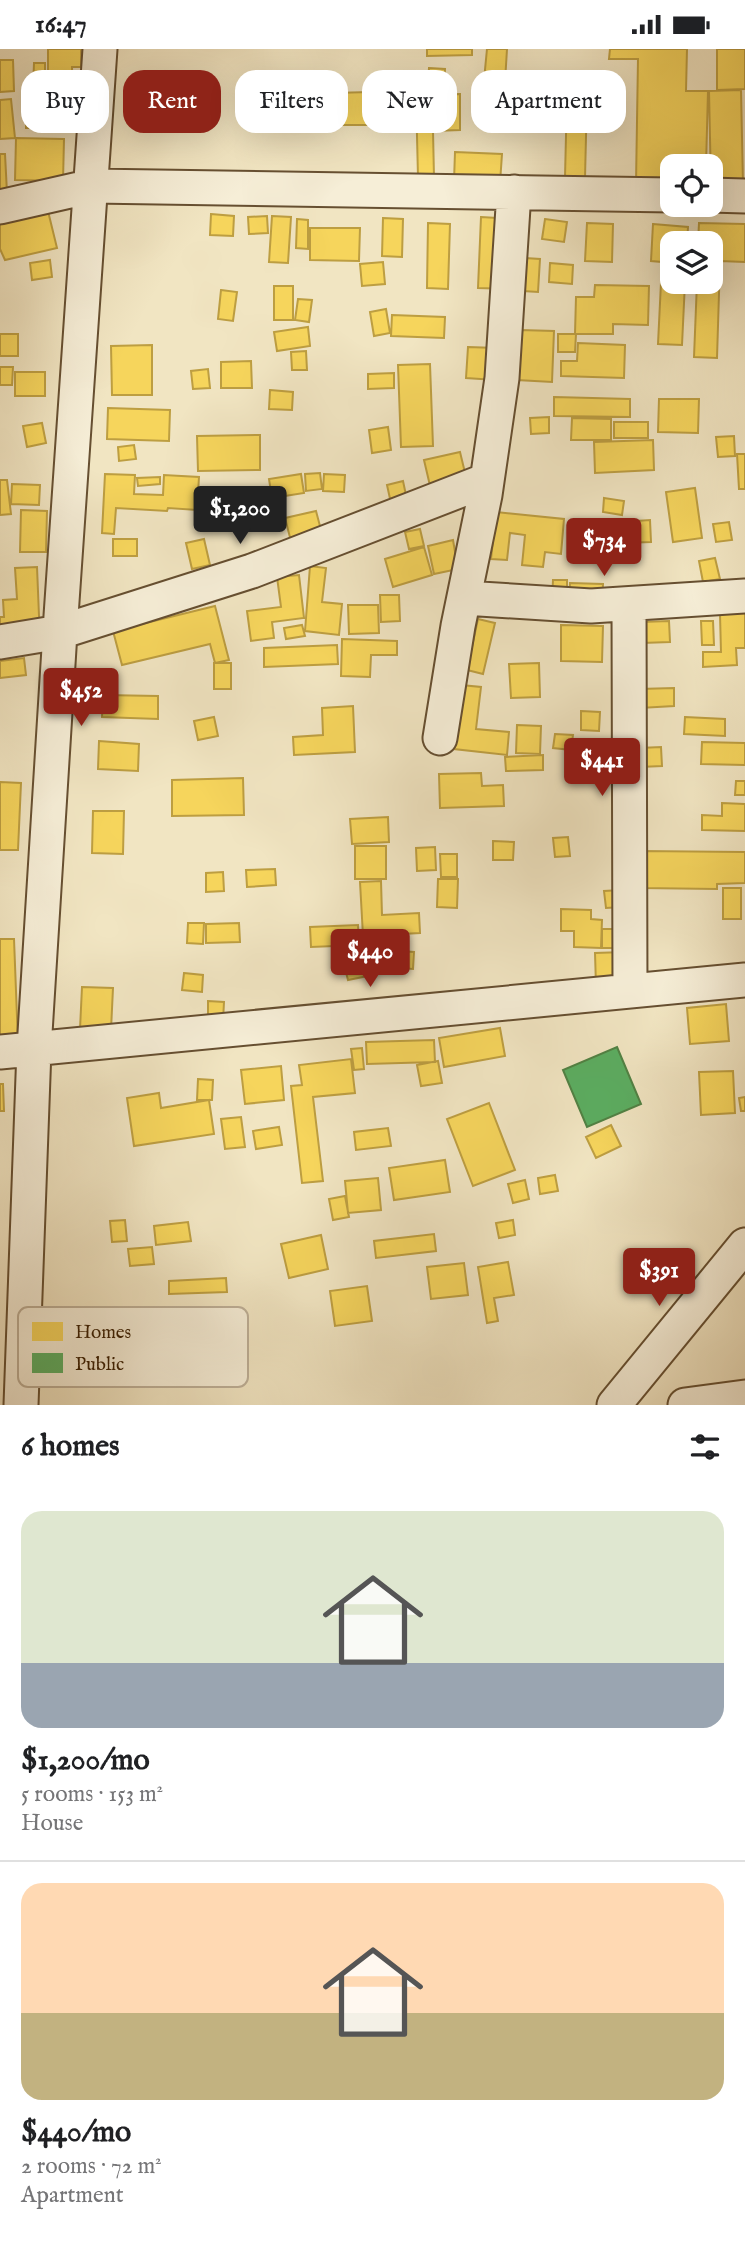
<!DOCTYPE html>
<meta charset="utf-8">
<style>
body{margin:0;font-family:"IM FELL English",serif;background:#f6f6f6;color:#202124;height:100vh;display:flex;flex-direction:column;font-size:26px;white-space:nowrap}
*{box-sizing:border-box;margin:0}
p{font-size:23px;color:#757577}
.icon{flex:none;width:38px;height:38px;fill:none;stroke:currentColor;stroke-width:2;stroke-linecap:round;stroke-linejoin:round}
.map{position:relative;height:1356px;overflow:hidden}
.panel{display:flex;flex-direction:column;background:#fff;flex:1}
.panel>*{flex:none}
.guide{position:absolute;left:21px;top:21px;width:704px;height:63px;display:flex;gap:14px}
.fabs{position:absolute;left:660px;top:105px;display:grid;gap:14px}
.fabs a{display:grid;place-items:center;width:63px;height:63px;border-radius:14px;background:#fff;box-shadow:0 7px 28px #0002;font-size:35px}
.price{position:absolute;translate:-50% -60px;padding:0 16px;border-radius:7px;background:#8f2418;color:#fff;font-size:23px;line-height:46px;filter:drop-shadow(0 2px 4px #0008)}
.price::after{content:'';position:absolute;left:50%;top:42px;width:21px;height:16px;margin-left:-10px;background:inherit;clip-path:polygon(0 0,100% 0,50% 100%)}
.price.selected{background:#222;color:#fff}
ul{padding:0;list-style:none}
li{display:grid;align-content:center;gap:14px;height:371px;padding:0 21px}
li+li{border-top:2px solid #e0e0e0}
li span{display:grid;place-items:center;height:217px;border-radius:21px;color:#555}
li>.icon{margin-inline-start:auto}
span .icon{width:126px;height:126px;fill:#fffc;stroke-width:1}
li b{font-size:30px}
h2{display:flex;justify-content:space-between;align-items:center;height:84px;padding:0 21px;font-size:30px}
.pill{padding:0 24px;border-radius:21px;background:#fff;box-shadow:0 7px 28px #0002;font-size:24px;line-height:63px}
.pill.selected{background:#8f2418;color:#fff}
.status{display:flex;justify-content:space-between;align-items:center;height:49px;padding:0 35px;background:#fff;direction:ltr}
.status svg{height:19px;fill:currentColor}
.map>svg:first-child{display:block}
</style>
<div class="status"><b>16:47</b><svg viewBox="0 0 49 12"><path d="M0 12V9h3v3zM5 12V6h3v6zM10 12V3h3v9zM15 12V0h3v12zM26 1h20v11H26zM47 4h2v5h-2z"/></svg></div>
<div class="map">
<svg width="745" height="1356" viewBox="0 0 745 1356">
<rect width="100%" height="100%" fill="#f1e5c2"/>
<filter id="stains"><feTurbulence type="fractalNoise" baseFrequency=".00286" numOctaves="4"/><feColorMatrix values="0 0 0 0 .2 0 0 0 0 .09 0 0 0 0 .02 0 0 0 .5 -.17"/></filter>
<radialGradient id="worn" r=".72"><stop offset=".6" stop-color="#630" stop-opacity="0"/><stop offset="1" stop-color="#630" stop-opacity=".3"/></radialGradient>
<!-- homes -->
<path fill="#f6d55c" stroke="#bd9e41" stroke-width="2" d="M48,0h33v18h-9l1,61h-47v-31h22z
M427,0h45v6l-45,1z
M487,0h20l-2,33 -21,-2z
M610,0h77l-1,42h22l-2,75h-34v19l-36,-1 2,-125h-29z
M717,0h28v40l-28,1z
M0,11h13l1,31 -14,1z
M34,14h11v27h-12z
M429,19l16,1 -1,16h-16z
M741,41l2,94 -32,1 -2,-94z
M370,43l1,33h-38v-32z
M373,45l16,1 -1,30 -16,-1z
M460,45v36l-27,1 1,46h-16l-2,-82z
M567,45l20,1 -2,83 -20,-1z
M11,50l4,39 -15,1v-39z
M16,89l48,1 -1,42 -48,-1z
M455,103l47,2 -2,29 -46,-2z
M0,105h5l2,39 -7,1z
M47,158l10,41 -52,12 -5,-11v-31z
M211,165l23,2 -1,20 -23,-1z
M267,167l1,17 -19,1 -1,-17z
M272,167l19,1 -3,46 -19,-1z
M481,168l34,2 -3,70 -34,-1z
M383,169l20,1 -1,38 -20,-1z
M297,170l11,1v29l-12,-1z
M545,170l22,3 -3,20 -22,-3z
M428,174l22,1 -2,65 -21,-1z
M587,174l26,1 -1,38 -27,-1z
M699,174l46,1v38l-25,-1 -3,97 -23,-1 3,-75h13v-39h-12z
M653,175l35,3 -1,16h-15v39h13l-3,63 -24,-1 4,-82 -11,-1z
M310,179h50l-1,33 -49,-1z
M525,209l15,1 -2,33 -15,-1z
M50,211l2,17 -20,3 -2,-17z
M383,213l2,22 -23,2 -2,-22z
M550,214l23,2 -1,19 -23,-2z
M595,236l54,1 -1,39 -35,-1v10h-38l1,-37h18z
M274,237h19v34h-19z
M221,241l16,2 -4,29 -15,-2z
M298,250l14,1 -3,22 -14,-2z
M386,260l4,24 -16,3 -4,-24z
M392,266l53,2 -1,21 -53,-2z
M308,278l2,19 -33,5 -3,-19z
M520,281l34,1 -2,51 -35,-2z
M0,285h18v22h-18z
M558,285h18l-1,18h-17z
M578,294l47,2 -1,33 -63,-2v-15h16z
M152,296v50h-40l-1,-49z
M468,298l28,1 -1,32 -29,-2z
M306,302l1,19h-15l-1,-18z
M251,312l1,27h-31v-26z
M430,315l3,82 -32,1 -3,-82z
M0,318h13l-1,18h-12z
M208,320l2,19 -17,1 -2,-18z
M15,323h30v24h-30z
M394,324v15l-26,1v-15z
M270,341l23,2 -1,18 -23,-1z
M554,348l76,2v18l-76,-1z
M659,350h40l-1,34 -40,-1z
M108,359l62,2 -1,31 -62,-2z
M549,368v16l-18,1 -1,-16z
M572,369l39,1v21h-40z
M614,373h34v16h-34z
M42,374l4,20 -19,4 -4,-21z
M388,378l3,23 -19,3 -3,-23z
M260,386v35l-62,1 -1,-35z
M734,387l1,20 -17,1 -2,-20z
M653,391l1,30 -59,3 -1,-31z
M134,396l2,14 -17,2 -1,-14z
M460,403l7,29 -36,9 -7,-30z
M737,405h8v35h-6z
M320,424l2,16 -16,2 -1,-17z
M105,425l30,1 -1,19 29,1 1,-20 35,2 -2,33 -29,-2 -1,3 -51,-3 -2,26 -12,-1z
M301,425l3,19 -32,5 -3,-19z
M324,425l21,1 -1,17 -21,-1z
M160,428v7l-22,2 -1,-8z
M0,431h7l4,34 -11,1z
M403,432l7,33 -16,3 -7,-32z
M12,435l28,1 -1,20 -28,-1z
M695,439l7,50 -29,4 -7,-50z
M604,449l20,3 -2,14 -19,-3z
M21,461l26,1 -1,41h-26z
M316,462l9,34 -31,8 -9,-35z
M496,463l68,7 -3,35 -16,-2 -2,15 -21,-2 3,-30 -15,-2 -3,27 -16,-1z
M650,471l1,22 -29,1 -1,-21z
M729,473l3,18 -16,2 -3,-18z
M420,480l4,17 -15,3 -4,-17z
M113,490h24v17h-24z
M204,490l6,26 -18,4 -6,-26z
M453,491l5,29 -24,5 -6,-28z
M424,498l8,28 -39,12 -8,-28z
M715,509l5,21 -17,3 -4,-21z
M310,517l16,2 -4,34 20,2 -3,31 -34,-4z
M37,518l3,73 -40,1v-24h4l-1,-17 14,-1 -2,-31z
M299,526l5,43 -32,4 2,16 -23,3 -4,-30 34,-4 -4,-30z
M553,531h14v22l-15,-1z
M570,534l33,1 -1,21 -33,-1z
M380,546h19l1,26 -19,1z
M348,556h30l1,28 -30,1z
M215,557l14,54 -14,3 -5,-19 -88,21 -9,-34z
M745,563v36h-9l1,17 -34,2v-15h18l-1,-38z
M478,570l17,4 -12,51 -16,-4z
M669,572l1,21 -28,1 -1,-21z
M701,572h12l1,24h-12z
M302,576l3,11 -19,3 -2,-11z
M561,576l42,1 -1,36 -41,-1z
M342,590l55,2v14h-26l-1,22 -29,-1z
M337,596l1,19 -74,3v-19z
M24,609l2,17 -26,3v-17z
M214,614h17v26h-17z
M539,614l1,34 -29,1 -2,-34z
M461,636l20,2 -5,42 33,3 -2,23 -53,-6z
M674,639v18l-34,2 -1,-19z
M103,646l55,1v23l-56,-2z
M353,657l2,46 -61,3 -1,-18 30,-2 -1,-27z
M581,662l19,1 -1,19 -18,-1z
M214,668l4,19 -20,4 -4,-19z
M685,668l40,2v17l-41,-2z
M517,676l24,1 -1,28 -24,-1z
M555,685l18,1 -2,15 -18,-2z
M99,692l40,3 -1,27 -40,-2z
M702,693l43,1v22l-44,-1z
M661,698l1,19 -22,1 -1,-19z
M543,706v15l-37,1 -1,-14z
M481,724l1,13 21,-1 1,21 -64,2 -1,-34z
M243,729l1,37 -72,1v-36z
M736,732h9v14h-10z
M0,733l21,1 -3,67h-18z
M722,754l23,1v27l-43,-1v-15l20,1z
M93,762h31l-1,43 -31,-1z
M388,768l1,25 -37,2 -2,-25z
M568,788l2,19 -15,1 -2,-19z
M493,792l21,1 -1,18h-20z
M355,797h31v33h-31z
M435,798l1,23 -19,1 -1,-23z
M640,802l105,1v31l-28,1v5l-77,-1z
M440,805h17v23h-16z
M275,820l1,16 -29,2 -1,-17z
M223,823l1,19 -18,1v-19z
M438,830h20l-1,29 -20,-1z
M381,832l1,34 37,-2 1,20 -57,3 -3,-54z
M723,839h18v31h-18z
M621,841l1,17 -16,1 -2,-17z
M561,860l30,1v9l11,1 -1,28 -27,-1v-16h-13z
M188,874h16l-1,21 -16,-1z
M239,874l1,19 -34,1v-19z
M358,876l1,20 -48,2 -1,-20z
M602,880h24l1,19h-25z
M0,890h14l4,104h-18z
M400,902l14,1 -1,17 -14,-1z
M624,903l1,33 -29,1 -1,-33z
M394,904l2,18 -19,2 -1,-19z
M364,907l4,20 -20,4 -5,-19z
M184,924l19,2 -1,17 -20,-2z
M82,938l31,1 -2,42 -31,-1z
M208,952l16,1 -1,19 -15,-1z
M726,955l3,37 -39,3 -3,-36z
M500,979l5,28 -61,11 -5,-29z
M434,991l1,22 -68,2 -1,-22z
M362,999l2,21 -10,1 -3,-21z
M351,1010l4,34 -42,4 10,84 -21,2 -11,-97 11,-1 -3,-20z
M438,1012l4,22 -21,3 -4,-21z
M281,1017l3,34 -39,4 -4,-34z
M733,1022l2,42 -34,2 -2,-43z
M198,1030l15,1 -1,20h-15z
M0,1035h3l1,27h-4z
M159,1044l2,15 48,-8 5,34 -80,12 -7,-48z
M745,1048v14h-4l-2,-13z
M489,1054l26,67 -42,16 -26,-67z
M241,1068l4,30 -20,2 -4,-30z
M611,1076l10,21 -25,12 -10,-21z
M279,1078l3,18 -26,4 -3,-18z
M388,1079l3,18 -35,4 -2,-18z
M445,1111l5,32 -56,8 -5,-32z
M555,1126l3,16 -18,3 -2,-16z
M378,1129l3,32 -33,3 -3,-32z
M525,1131l4,19 -16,4 -5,-19z
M345,1147l4,21 -16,3 -4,-21z
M125,1171l2,21 -15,1 -2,-21z
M513,1171l2,15 -16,3 -3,-15z
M188,1173l3,19 -35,4 -2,-19z
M434,1185l2,17 -60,7 -2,-17z
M321,1186l7,34 -39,9 -8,-34z
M152,1198l2,17 -24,2 -2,-17z
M508,1213l6,33 -20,3 4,23 -11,2 -9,-56z
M464,1214l4,32 -37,4 -4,-32z
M226,1229l1,14 -58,2v-13z
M367,1237l5,35 -37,5 -5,-35z"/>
<!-- public -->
<path fill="#5aae61" stroke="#508244" stroke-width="2" d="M617,998l24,57 -54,23 -24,-57z"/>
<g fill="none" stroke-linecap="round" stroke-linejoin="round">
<!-- minor casing -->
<g stroke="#664f31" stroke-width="37">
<path id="minor" d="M710,146l35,1
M0,158l92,-21 580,9
M464,549l127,8 154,-10
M629,555l1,387
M0,593l60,-10 192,-61 235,-91
M440,689l18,-112 27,-131 17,-117 12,-186
M0,1003l745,-72
M21,1356l13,-356 27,-433 39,-567
M614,1356l131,-160
M685,1356l60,-8"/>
</g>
<!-- minor -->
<use href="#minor" stroke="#f6eed7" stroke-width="33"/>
</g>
<!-- legend -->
<rect x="18" y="1258" width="230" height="80" rx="10" fill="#f6eed7" stroke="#bdaf97" stroke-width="2"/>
<rect x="32" y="1273" width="31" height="19" fill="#f6d55c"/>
<rect x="32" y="1304" width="31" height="20" fill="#5aae61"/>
<g font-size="19" fill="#381d01">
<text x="75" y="1289">Homes</text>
<text x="75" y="1321">Public</text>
</g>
<rect width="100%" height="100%" filter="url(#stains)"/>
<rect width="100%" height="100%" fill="url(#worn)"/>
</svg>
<div class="fabs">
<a><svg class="icon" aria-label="locate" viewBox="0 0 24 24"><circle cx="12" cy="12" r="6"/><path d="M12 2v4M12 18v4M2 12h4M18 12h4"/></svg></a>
<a><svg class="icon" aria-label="layers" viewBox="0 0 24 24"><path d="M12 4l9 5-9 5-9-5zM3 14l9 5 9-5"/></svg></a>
</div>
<b class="price selected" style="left:240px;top:497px">$1,200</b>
<b class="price" style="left:604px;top:529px">$734</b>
<b class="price" style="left:81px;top:679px">$452</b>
<b class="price" style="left:602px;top:749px">$441</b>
<b class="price" style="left:370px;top:940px">$440</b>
<b class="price" style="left:659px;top:1259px">$391</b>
<div class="guide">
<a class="pill">Buy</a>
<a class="pill selected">Rent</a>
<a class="pill">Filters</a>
<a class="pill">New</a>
<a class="pill">Apartment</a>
</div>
</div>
<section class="panel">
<h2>6 homes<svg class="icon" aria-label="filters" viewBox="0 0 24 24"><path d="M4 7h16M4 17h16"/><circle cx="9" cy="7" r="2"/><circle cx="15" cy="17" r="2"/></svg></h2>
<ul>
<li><span style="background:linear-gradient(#dfe7d0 70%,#9aa5b1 0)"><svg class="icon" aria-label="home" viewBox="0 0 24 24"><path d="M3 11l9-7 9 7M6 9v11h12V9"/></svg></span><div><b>$1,200/mo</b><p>5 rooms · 153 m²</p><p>House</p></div></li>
<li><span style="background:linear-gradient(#ffd9b3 60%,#c2b280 0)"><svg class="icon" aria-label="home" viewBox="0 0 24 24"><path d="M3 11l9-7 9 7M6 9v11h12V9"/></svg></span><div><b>$440/mo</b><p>2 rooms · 72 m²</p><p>Apartment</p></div></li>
</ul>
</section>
